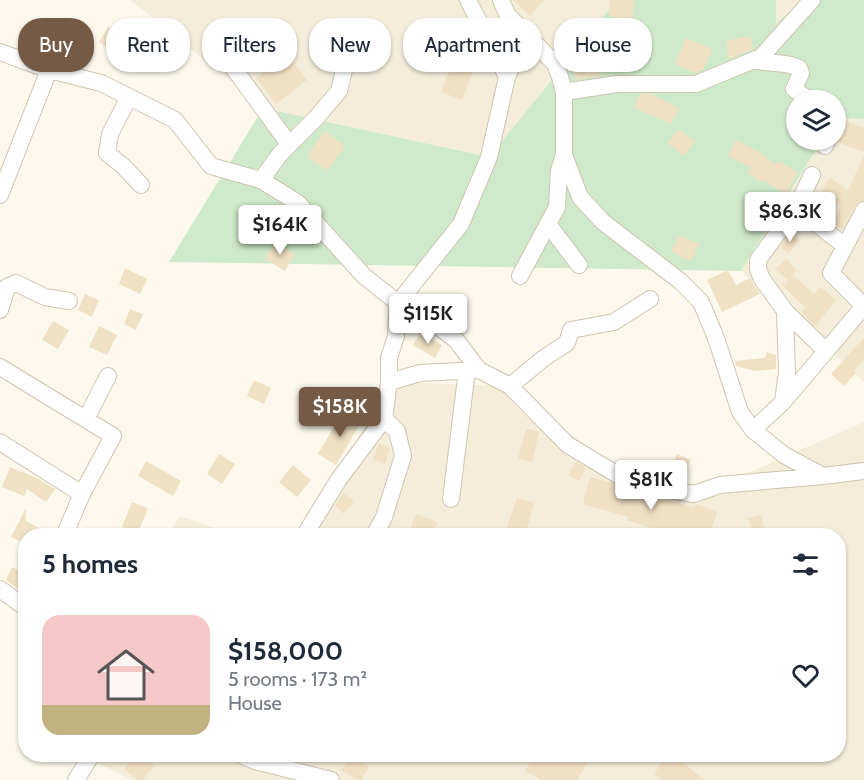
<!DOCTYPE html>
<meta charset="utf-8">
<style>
body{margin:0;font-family:Cabin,sans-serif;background:#f2f2f3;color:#1f2937;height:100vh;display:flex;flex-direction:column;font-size:22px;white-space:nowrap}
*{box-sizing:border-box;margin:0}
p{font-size:20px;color:#747a83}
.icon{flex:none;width:33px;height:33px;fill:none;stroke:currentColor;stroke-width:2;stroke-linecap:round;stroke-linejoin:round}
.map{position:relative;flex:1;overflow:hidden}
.sheet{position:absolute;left:18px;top:528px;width:828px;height:234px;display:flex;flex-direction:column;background:#fff;border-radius:24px;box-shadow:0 2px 4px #0004}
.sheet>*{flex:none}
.hud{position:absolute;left:18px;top:18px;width:828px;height:54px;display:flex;gap:12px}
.tools{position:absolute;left:786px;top:90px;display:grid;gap:12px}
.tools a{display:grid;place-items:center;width:60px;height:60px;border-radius:50%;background:#fff;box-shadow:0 2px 4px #0004;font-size:30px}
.price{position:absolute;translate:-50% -51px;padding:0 14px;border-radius:6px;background:#fff;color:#222;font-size:20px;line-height:39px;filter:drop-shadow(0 2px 3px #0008)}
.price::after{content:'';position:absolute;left:50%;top:36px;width:18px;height:14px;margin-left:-9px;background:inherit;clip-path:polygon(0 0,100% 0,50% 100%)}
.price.active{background:#755a45;color:#fff}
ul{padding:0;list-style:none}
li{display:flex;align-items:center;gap:18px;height:150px;padding:0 24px}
li span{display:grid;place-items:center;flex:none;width:168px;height:120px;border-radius:18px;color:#555}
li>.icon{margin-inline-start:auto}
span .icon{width:72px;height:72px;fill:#fffc;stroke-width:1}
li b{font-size:26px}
h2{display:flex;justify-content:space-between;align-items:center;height:72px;padding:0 24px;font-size:26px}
.chip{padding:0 21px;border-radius:24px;background:#fff;box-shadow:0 2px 4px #0004;font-size:21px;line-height:54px}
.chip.active{background:#755a45;color:#fff}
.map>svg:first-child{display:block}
</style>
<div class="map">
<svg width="864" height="780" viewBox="0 0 864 780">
<rect width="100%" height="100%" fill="#fcf9ec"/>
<!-- residential -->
<path fill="#f3edda" d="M131,0h486l-128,157 -226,-49z
M776,0h31l-31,24z
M836,117l28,2v263l-123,-111 81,-131h14z
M389,382l121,4 123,98 87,1 144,-63v358h-733l-48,-25 755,-1v-218l-535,-1z
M180,516l56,19h-69z"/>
<!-- green -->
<path fill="#cfeaca" d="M617,0h159v23l31,-23h57v119l-28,-1v-18h-40v40h26l-81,131 -572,-9 94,-154 226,49z"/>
<!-- building -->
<path fill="#f0e0c4" d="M513,0h31l-14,16z
M610,0h25l-3,20 -23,-4z
M108,27l18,11 -9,16 -18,-12z
M610,31l23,20 -15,19 -24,-20z
M750,36l3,13 -24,10 -3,-18z
M686,38l26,11 -8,20 -9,4 -20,-9z
M286,54l21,26 -31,24 -20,-26z
M452,63l21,8 -11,29 -21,-8z
M600,66l1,10 -26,4 -1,-13z
M640,94h11l28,14 -8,16 -37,-16z
M846,121l18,7v24l-27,-10 3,-15z
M679,129l16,13 -11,14 -16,-13z
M325,131l20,15 -18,25 -20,-15z
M736,140l23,12 17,13 2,-4 20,11 -12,22 -24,-14 -2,2 -12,-9 4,-5 -24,-12z
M864,156v44l-9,5 -13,25 -9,-7 8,-18 -20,-13 9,-14 18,12z
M300,221l16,18 -10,6 -12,-20z
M791,232l9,8 -12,13 -7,-6z
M679,235l20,9 -8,17 -20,-9z
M275,242l20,12 -10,17 -20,-12z
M786,259l11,11 -9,10 -12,-11z
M125,268l22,11 -7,15 -21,-10z
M728,270l8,15 14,-7 10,16 -38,18 -15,-32z
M793,275l21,19 6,-7 16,13 -21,26 -14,-14 4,-5 -22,-21z
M85,294l14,6 -7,17 -14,-7z
M130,309l13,5 -7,16 -12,-6z
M53,321l16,9 -11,19 -16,-9z
M99,326l18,9 -10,20 -18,-8z
M421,332l21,13 -7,13 -22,-13z
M864,338v22l-10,11 2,2 -12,13 -13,-12z
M767,352l9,3v14l-20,2 -20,-5 -1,-5 30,-3z
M254,380l17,8 -7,16 -17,-8z
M343,411l18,11 -25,43 -18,-11z
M526,429l13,3 -7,30 -14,-3z
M379,443l11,5 -5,16 -12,-5z
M219,454l16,10 -13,20 -15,-10z
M677,454l14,6 -6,14 -14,-6z
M146,461l35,20 -8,15 -35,-20z
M576,462l10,6 -7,13 -11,-6z
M293,465l18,15 -14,17 -18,-15z
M10,467l27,11 18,11 -9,13 -19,-13 -3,7 -22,-9z
M590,477l22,6 19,11 41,7 22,7 3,-4 20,8 -8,24h-54l2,-6 -30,-10 1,-3 -45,-13z
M343,493l11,8 -10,13 -9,-8z
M517,498l17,5 -9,33h-21z
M132,502l16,6 -10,25 -16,-6z
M26,508v13l28,15h-28v8l-15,-7z
M416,514l21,8 -6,14h-23z
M761,515l5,21h-13l-5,-18z
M12,567l14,7v21l-20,-15z
M136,754h4l14,11 -11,15h-5l-14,-11z
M534,754h16l10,6 3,-6h30l-16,26h-35l-17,-9z
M667,754h18l-4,7 24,19h-43l-8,-6z
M351,755l18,12 -8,13h-4l-16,-10z"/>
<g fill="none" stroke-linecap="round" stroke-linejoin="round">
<!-- minor casing -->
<g stroke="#cec5b1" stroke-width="18">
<path id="minor" d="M468,0l39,77
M501,0l6,14 48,50 5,13 4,15v63l16,42 23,25 77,59 21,21 15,36 24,74 13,18 31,25 39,21 41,-5
M0,52l49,18 52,13 74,37 36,46 50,14 37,23 66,73 34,27 63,-79 28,-67 18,-80 19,-43
M755,60c15,5 30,1 44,8l2,5 -7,16 9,7 12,4
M232,66l57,78
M564,92l53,-8h79l65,-27 51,-57
M129,97l-19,37 -3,19 16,13 18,19
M836,115v3
M825,146l2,-6
M812,175l-16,33 49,38
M261,180l19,-26 36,-36 23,-27 6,-25 17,-16
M0,195l49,-125
M548,224l31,41
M520,276l37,-69 2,-36 5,-16
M864,306l-33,-33 33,-63
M0,310l7,-23 9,-4 29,14 24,4
M785,311l41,40
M0,367l113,69 -31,58 -18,42
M389,382v-24l7,-22 2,-33 37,21 21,16 23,30
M510,386l34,-28 23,-15 4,-13 43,-8 36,-23
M783,402l4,-30 -2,-61 -23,-32 -4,-10v-9l38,-52
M86,419l22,-43
M753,430l30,-28 81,-96
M0,442l82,52
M451,499l16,-129
M304,536l35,-57 45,-60 5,-37 31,-9 59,-3 31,16 58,59 65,39 61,10 26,-9 103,-9
M374,536l10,-19 19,-61 -6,-25 -13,-12
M0,589l26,19
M239,754l16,7 76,19
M76,780l16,-26"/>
</g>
<!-- minor -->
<use href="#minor" stroke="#fff" stroke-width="16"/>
</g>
</svg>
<div class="tools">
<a><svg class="icon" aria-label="layers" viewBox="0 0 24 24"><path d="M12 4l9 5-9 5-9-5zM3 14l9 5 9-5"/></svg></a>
</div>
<b class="price" style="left:790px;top:243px">$86.3K</b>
<b class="price" style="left:280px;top:256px">$164K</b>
<b class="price" style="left:428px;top:345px">$115K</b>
<b class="price active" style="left:340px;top:438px">$158K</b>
<b class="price" style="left:651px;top:511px">$81K</b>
<div class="hud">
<a class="chip active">Buy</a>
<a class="chip">Rent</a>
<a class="chip">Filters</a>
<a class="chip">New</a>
<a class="chip">Apartment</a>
<a class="chip">House</a>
</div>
<section class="sheet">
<h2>5 homes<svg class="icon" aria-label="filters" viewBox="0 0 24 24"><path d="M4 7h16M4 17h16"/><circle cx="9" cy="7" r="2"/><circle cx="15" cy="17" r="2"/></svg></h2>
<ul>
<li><span style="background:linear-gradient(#f6c9c9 75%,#c2b280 0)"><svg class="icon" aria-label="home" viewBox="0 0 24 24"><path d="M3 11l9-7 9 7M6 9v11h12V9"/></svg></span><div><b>$158,000</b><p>5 rooms · 173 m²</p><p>House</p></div><svg class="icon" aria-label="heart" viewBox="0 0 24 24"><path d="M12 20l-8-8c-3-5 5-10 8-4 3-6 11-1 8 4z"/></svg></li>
</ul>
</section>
</div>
